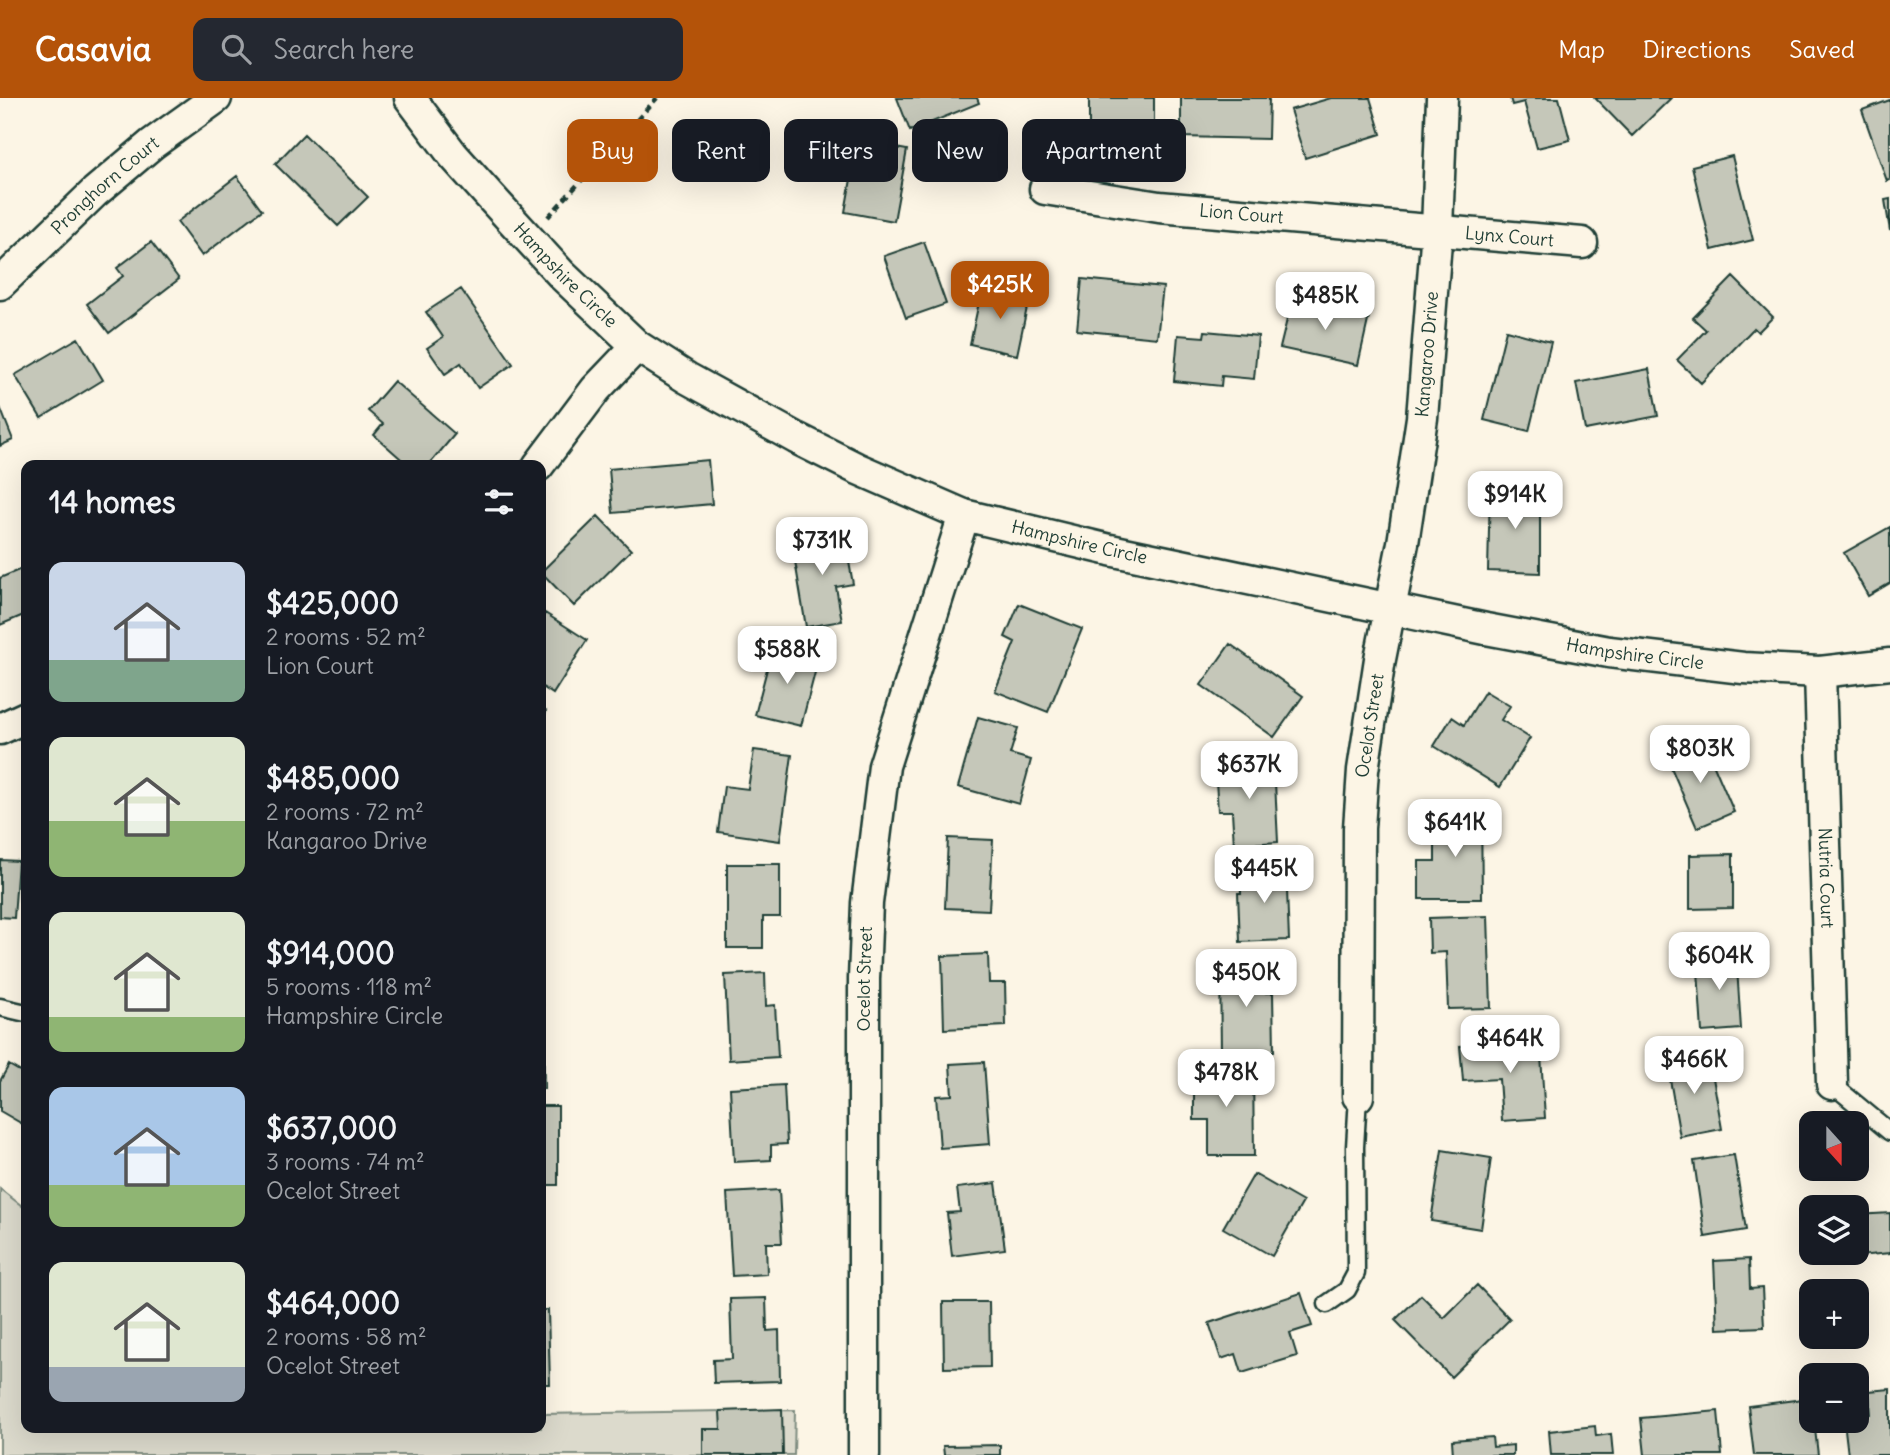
<!DOCTYPE html>
<meta charset="utf-8">
<style>
body{margin:0;font-family:Delius,sans-serif;background:#242831;color:#f1f3f6;height:100vh;display:flex;flex-direction:column;font-size:26px;white-space:nowrap}
*{box-sizing:border-box;margin:0}
p{font-size:23px;color:#9ea1a6}
.icon{flex:none;width:38px;height:38px;fill:none;stroke:currentColor;stroke-width:2;stroke-linecap:round;stroke-linejoin:round}
.map{position:relative;flex:1;overflow:hidden}
.panel{position:absolute;left:21px;top:362px;width:525px;height:973px;display:flex;flex-direction:column;background:#171b24;border-radius:14px;box-shadow:0 7px 28px #0002}
.panel>*{flex:none}
.top-card{position:absolute;left:567px;top:21px;width:665px;height:63px;display:flex;gap:14px}
.needle{width:46px;rotate:159deg}
.buttons{position:absolute;left:1799px;top:1013px;display:grid;gap:14px}
.buttons a{display:grid;place-items:center;width:70px;height:70px;border-radius:14px;background:#171b24;box-shadow:0 7px 28px #0002;font-size:35px}
.price{position:absolute;translate:-50% -60px;padding:0 16px;border-radius:14px;background:#fff;color:#222;font-size:23px;line-height:46px;filter:drop-shadow(0 2px 4px #0008)}
.price::after{content:'';position:absolute;left:50%;top:42px;width:21px;height:16px;margin-left:-10px;background:inherit;clip-path:polygon(0 0,100% 0,50% 100%)}
.price.on{background:#b45309;color:#fff}
ul{padding:0;list-style:none}
li{display:flex;align-items:center;gap:21px;height:175px;padding:0 28px}
li span{display:grid;place-items:center;flex:none;width:196px;height:140px;border-radius:14px;color:#555}
li>.icon{margin-inline-start:auto}
span .icon{width:84px;height:84px;fill:#fffc;stroke-width:1}
li b{font-size:30px}
h2{display:flex;justify-content:space-between;align-items:center;height:84px;padding:0 28px;font-size:30px}
.chip{padding:0 24px;border-radius:14px;background:#171b24;box-shadow:0 7px 28px #0002;font-size:24px;line-height:63px}
.chip.on{background:#b45309;color:#fff}
header{display:flex;align-items:center;gap:42px;box-sizing:border-box;height:98px;padding:0 35px;background:#b45309;color:#fff}
header strong{font-size:33px}
nav{display:flex;gap:38px;margin-inline-start:auto;font-size:24px}
.search{width:490px;height:63px;background:#242831;display:flex;align-items:center;gap:18px;box-sizing:border-box;padding:0 24px;border-radius:14px;color:#9ea1a6;font-size:26px}
.map>svg:first-child{display:block}
</style>
<header>
<strong>Casavia</strong>
<div class="search"><svg class="icon" aria-label="search" viewBox="0 0 24 24"><circle cx="10" cy="10" r="6"/><path d="M15 15l6 6"/></svg>Search here</div>
<nav><a>Map</a><a>Directions</a><a>Saved</a></nav>
</header>
<div class="map">
<svg width="1890" height="1357" viewBox="0 0 1890 1357">
<rect width="100%" height="100%" fill="#fcf5e5"/>
<filter id="ink" filterUnits="userSpaceOnUse"><feTurbulence type="fractalNoise" baseFrequency=".0143" numOctaves="2"/><feDisplacementMap in="SourceGraphic" scale="14" xChannelSelector="R" yChannelSelector="G"/><feConvolveMatrix kernelMatrix="1 2 1 2 8 2 1 2 1" color-interpolation-filters="sRGB"/></filter>
<g filter="url(#ink)">
<!-- green -->
<path fill="#dcdacc" stroke="#7e8c80" stroke-width="2" d="M0,1091l26,20v219h515v-14l254,-4 -1,45h-794z"/>
<!-- building -->
<path fill="#c5c7b9" stroke="#1f3d34" stroke-width="2" d="M897,0h80l2,5 -69,28z
M1089,0h65v31h-65z
M1181,0h88l-1,41 -87,-2z
M1331,0h39l11,36 -76,24 -15,-48z
M1510,0h49l11,42 -33,8 -13,-46 -12,3z
M1595,0h76l-39,38z
M1890,2v80l-3,1 -25,-71z
M304,36l64,63 -30,29 -63,-62z
M858,43l49,9 -13,71 -49,-9z
M1732,58l21,84 -41,10 -20,-84z
M237,78l25,34 -60,46 -25,-34z
M1890,101v32l-5,-31z
M151,144l28,37 -70,54 -22,-29 36,-28 -6,-8z
M924,144l22,62 -40,14 -22,-62z
M1733,179l40,40 -15,15 -4,-4 -53,55 -24,-23 29,-30 -13,-12z
M1082,181l81,8 -6,51 -80,-8z
M982,190l47,10 -12,57 -47,-11z
M461,191l52,75 -35,24 -17,-25 -16,11 -18,-26 16,-11 -17,-25z
M1292,201l77,17 -11,49 -78,-17z
M1506,232l45,12 -22,89 -45,-11z
M1205,233l53,5 -4,43 -32,-3 -1,10 -47,-5 4,-46 26,2z
M78,240l25,42 -62,38 -26,-43z
M1649,271l9,47 -73,14 -9,-47z
M394,283l61,53 -27,32h-19l-35,-31 9,-11 -15,-13z
M0,309l13,33 -13,6z
M708,362l4,44 -99,9 -4,-44z
M1490,390l50,1v84l-52,-2z
M598,418l33,34 -57,56 -33,-34z
M1890,429v56l-22,13 -24,-43z
M844,436l9,50 -17,3 6,34 -36,6 -14,-84z
M26,469v47l-26,11v-47z
M1019,506l63,25 -34,83 -53,-21 20,-49 -10,-5z
M545,515l42,27 -34,54 -12,-8v-66z
M1230,546l73,52 -29,41 -73,-52z
M773,548l46,11 -18,69 -46,-11z
M1485,593l25,15 -9,14 29,18 -30,49 -66,-41 18,-29 12,8z
M541,611l5,2 -5,20z
M978,619l40,11 -8,26 21,6 -12,44 -61,-17z
M1704,644l30,70 -37,16 -30,-70z
M754,652l38,5 -12,86 -62,-9 6,-46 24,3z
M1274,664l4,80 -44,3 -2,-34h-14l-3,-45z
M1481,709l1,92h-63v-38h16v-25l11,-1v-27z
M948,740l45,2 -4,70 -44,-2z
M1733,756v54l-43,1v-54z
M0,762l18,1 -4,57 -14,-1z
M727,766h53v53h-17v31h-36z
M1286,768l3,74 -49,2 -2,-49h3l-1,-25z
M1488,818l3,92 -43,1 -2,-57 -16,1 -1,-35z
M1736,854l5,77 -39,3 -5,-77z
M988,856l1,29h16l1,43 -62,3 -2,-73z
M1264,865l1,30h8l1,58 -53,1 -1,-88z
M765,875l1,33 9,-1 3,52 -49,3 -4,-85z
M541,903h2l1,88h-3z
M1540,942l5,78 -43,3 -3,-42 -36,2 -3,-35z
M1709,957l13,74 -42,8 -13,-75z
M984,964l6,82 -50,4 -4,-52 16,-1 -2,-31z
M9,967l17,10v51l-26,-15v-30z
M1253,970l1,88h-45v-36h-15v-51z
M784,987l3,59 -16,1v15l-37,2 -4,-74z
M541,1008h17v79h-17z
M1442,1052l49,8 -10,71 -50,-8z
M1734,1057l12,75 -41,7 -11,-76z
M1254,1076l49,28 -31,54 -49,-28z
M996,1085l9,66 -53,7 -5,-43 13,-1 -3,-24z
M779,1092l3,53h-16l1,31 -35,2 -5,-83z
M1890,1115v40l-32,3 -1,-41z
M1749,1161l1,30 12,-1 2,39 -47,2 -3,-68z
M1477,1187l33,34 -59,58 -56,-57 26,-25 23,23z
M1301,1195l11,33 -22,7 7,23 -55,17 -6,-19 -15,5 -12,-36z
M766,1200l1,33 12,-1 1,51 -66,2 -1,-23 19,-1 -2,-60z
M943,1204h46l1,65 -46,1z
M541,1212h7l2,74h-9z
M1890,1291v66h-42l-4,-34h13v-5l14,-2 -2,-23z
M1811,1300v23h3l4,34h-64l-6,-49z
M782,1311l1,46h-80v-26h18l-1,-18z
M1718,1313l4,44h-77l-4,-37z
M1595,1328l1,10 15,-2 2,21h-62l-2,-24z
M1492,1339l1,10 20,-2v10h-60l-1,-15z
M1000,1347v10h-56l-1,-9z"/>
<g fill="none" stroke-linecap="round" stroke-linejoin="round">
<!-- lane casing -->
<g stroke="#1f3d34" stroke-width="21">
<path id="lane" d="M0,909l26,6
M1832,986l58,48
M1327,1206l20,-14 9,-17 -1,-126 3,-51"/>
</g>
<!-- street casing -->
<g stroke="#1f3d34" stroke-width="35">
<g id="street">
<path id="s1" d="M410,0l43,57 34,38 75,82 75,71 50,32 109,60 60,30 108,47 146,35 376,79 123,23 134,16 77,4 70,-8"/>
<path id="s2" d="M1045,91l114,18 423,36"/>
<path id="s3" d="M0,186l95,-92 57,-48 64,-46"/>
<path d="M538,368l58,-77 41,-43"/>
<path id="s4" d="M1820,574l12,412"/>
<path d="M0,631l26,-12"/>
<path id="s5" d="M1358,998l1,-268 4,-58 17,-111 23,-116 19,-125 15,-189 5,-131"/>
<path id="s6" d="M864,1357v-476l3,-76 17,-137 80,-251"/>
</g>
</g>
<!-- path -->
<path stroke="#1f3d34" stroke-width="4.5" stroke-dasharray="7 5" stroke-linecap="butt" d="M548,119l109,-119"/>
<!-- lane -->
<use href="#lane" stroke="#fcf5e5" stroke-width="16"/>
<!-- street -->
<use href="#street" stroke="#fcf5e5" stroke-width="30"/>
</g>
</g>
<g text-anchor="middle" stroke-width="5" stroke-linejoin="round" paint-order="stroke">
<!-- street labels -->
<g font-size="18" fill="#1f3d34" stroke="#fcf5e5">
<text dy="6" stroke="none"><textPath href="#s3" startOffset="144">Pronghorn Court</textPath></text>
<text dy="6" stroke="none"><textPath href="#s2" startOffset="198">Lion Court</textPath></text>
<text dy="6" stroke="none"><textPath href="#s2" startOffset="467">Lynx Court</textPath></text>
<text dy="6" stroke="none"><textPath href="#s1" startOffset="236">Hampshire Circle</textPath></text>
<text dy="6" stroke="none"><textPath href="#s5" startOffset="747">Kangaroo Drive</textPath></text>
<text dy="6" stroke="none"><textPath href="#s1" startOffset="824">Hampshire Circle</textPath></text>
<text dy="6" stroke="none"><textPath href="#s1" startOffset="1391">Hampshire Circle</textPath></text>
<text dy="6" stroke="none"><textPath href="#s5" startOffset="371">Ocelot Street</textPath></text>
<text dy="6" stroke="none"><textPath href="#s4" startOffset="206">Nutria Court</textPath></text>
<text dy="6" stroke="none"><textPath href="#s6" startOffset="476">Ocelot Street</textPath></text>
</g>
</g>
</svg>
<div class="buttons">
<a><svg class="needle" viewBox="-14 -14 28 28"><path d="M0-13l5 13h-10z" fill="#e53935"/><path d="M0 13l5-13h-10z" fill="#9ea1a6"/></svg></a>
<a><svg class="icon" aria-label="layers" viewBox="0 0 24 24"><path d="M12 4l9 5-9 5-9-5zM3 14l9 5 9-5"/></svg></a>
<a>+</a>
<a>−</a>
</div>
<b class="price on" style="left:1000px;top:223px">$425K</b>
<b class="price" style="left:1325px;top:234px">$485K</b>
<b class="price" style="left:1515px;top:433px">$914K</b>
<b class="price" style="left:822px;top:479px">$731K</b>
<b class="price" style="left:787px;top:588px">$588K</b>
<b class="price" style="left:1700px;top:687px">$803K</b>
<b class="price" style="left:1249px;top:703px">$637K</b>
<b class="price" style="left:1455px;top:761px">$641K</b>
<b class="price" style="left:1264px;top:807px">$445K</b>
<b class="price" style="left:1719px;top:894px">$604K</b>
<b class="price" style="left:1246px;top:911px">$450K</b>
<b class="price" style="left:1510px;top:977px">$464K</b>
<b class="price" style="left:1694px;top:998px">$466K</b>
<b class="price" style="left:1226px;top:1011px">$478K</b>
<div class="top-card">
<a class="chip on">Buy</a>
<a class="chip">Rent</a>
<a class="chip">Filters</a>
<a class="chip">New</a>
<a class="chip">Apartment</a>
</div>
<section class="panel">
<h2>14 homes<svg class="icon" aria-label="filters" viewBox="0 0 24 24"><path d="M4 7h16M4 17h16"/><circle cx="9" cy="7" r="2"/><circle cx="15" cy="17" r="2"/></svg></h2>
<ul>
<li><span style="background:linear-gradient(#c9d6e8 70%,#7fa58c 0)"><svg class="icon" aria-label="home" viewBox="0 0 24 24"><path d="M3 11l9-7 9 7M6 9v11h12V9"/></svg></span><div><b>$425,000</b><p>2 rooms · 52 m²</p><p>Lion Court</p></div></li>
<li><span style="background:linear-gradient(#dfe7d0 60%,#8fb573 0)"><svg class="icon" aria-label="home" viewBox="0 0 24 24"><path d="M3 11l9-7 9 7M6 9v11h12V9"/></svg></span><div><b>$485,000</b><p>2 rooms · 72 m²</p><p>Kangaroo Drive</p></div></li>
<li><span style="background:linear-gradient(#dfe7d0 75%,#8fb573 0)"><svg class="icon" aria-label="home" viewBox="0 0 24 24"><path d="M3 11l9-7 9 7M6 9v11h12V9"/></svg></span><div><b>$914,000</b><p>5 rooms · 118 m²</p><p>Hampshire Circle</p></div></li>
<li><span style="background:linear-gradient(#a9c7e8 70%,#8fb573 0)"><svg class="icon" aria-label="home" viewBox="0 0 24 24"><path d="M3 11l9-7 9 7M6 9v11h12V9"/></svg></span><div><b>$637,000</b><p>3 rooms · 74 m²</p><p>Ocelot Street</p></div></li>
<li><span style="background:linear-gradient(#dfe7d0 75%,#9aa5b1 0)"><svg class="icon" aria-label="home" viewBox="0 0 24 24"><path d="M3 11l9-7 9 7M6 9v11h12V9"/></svg></span><div><b>$464,000</b><p>2 rooms · 58 m²</p><p>Ocelot Street</p></div></li>
</ul>
</section>
</div>
